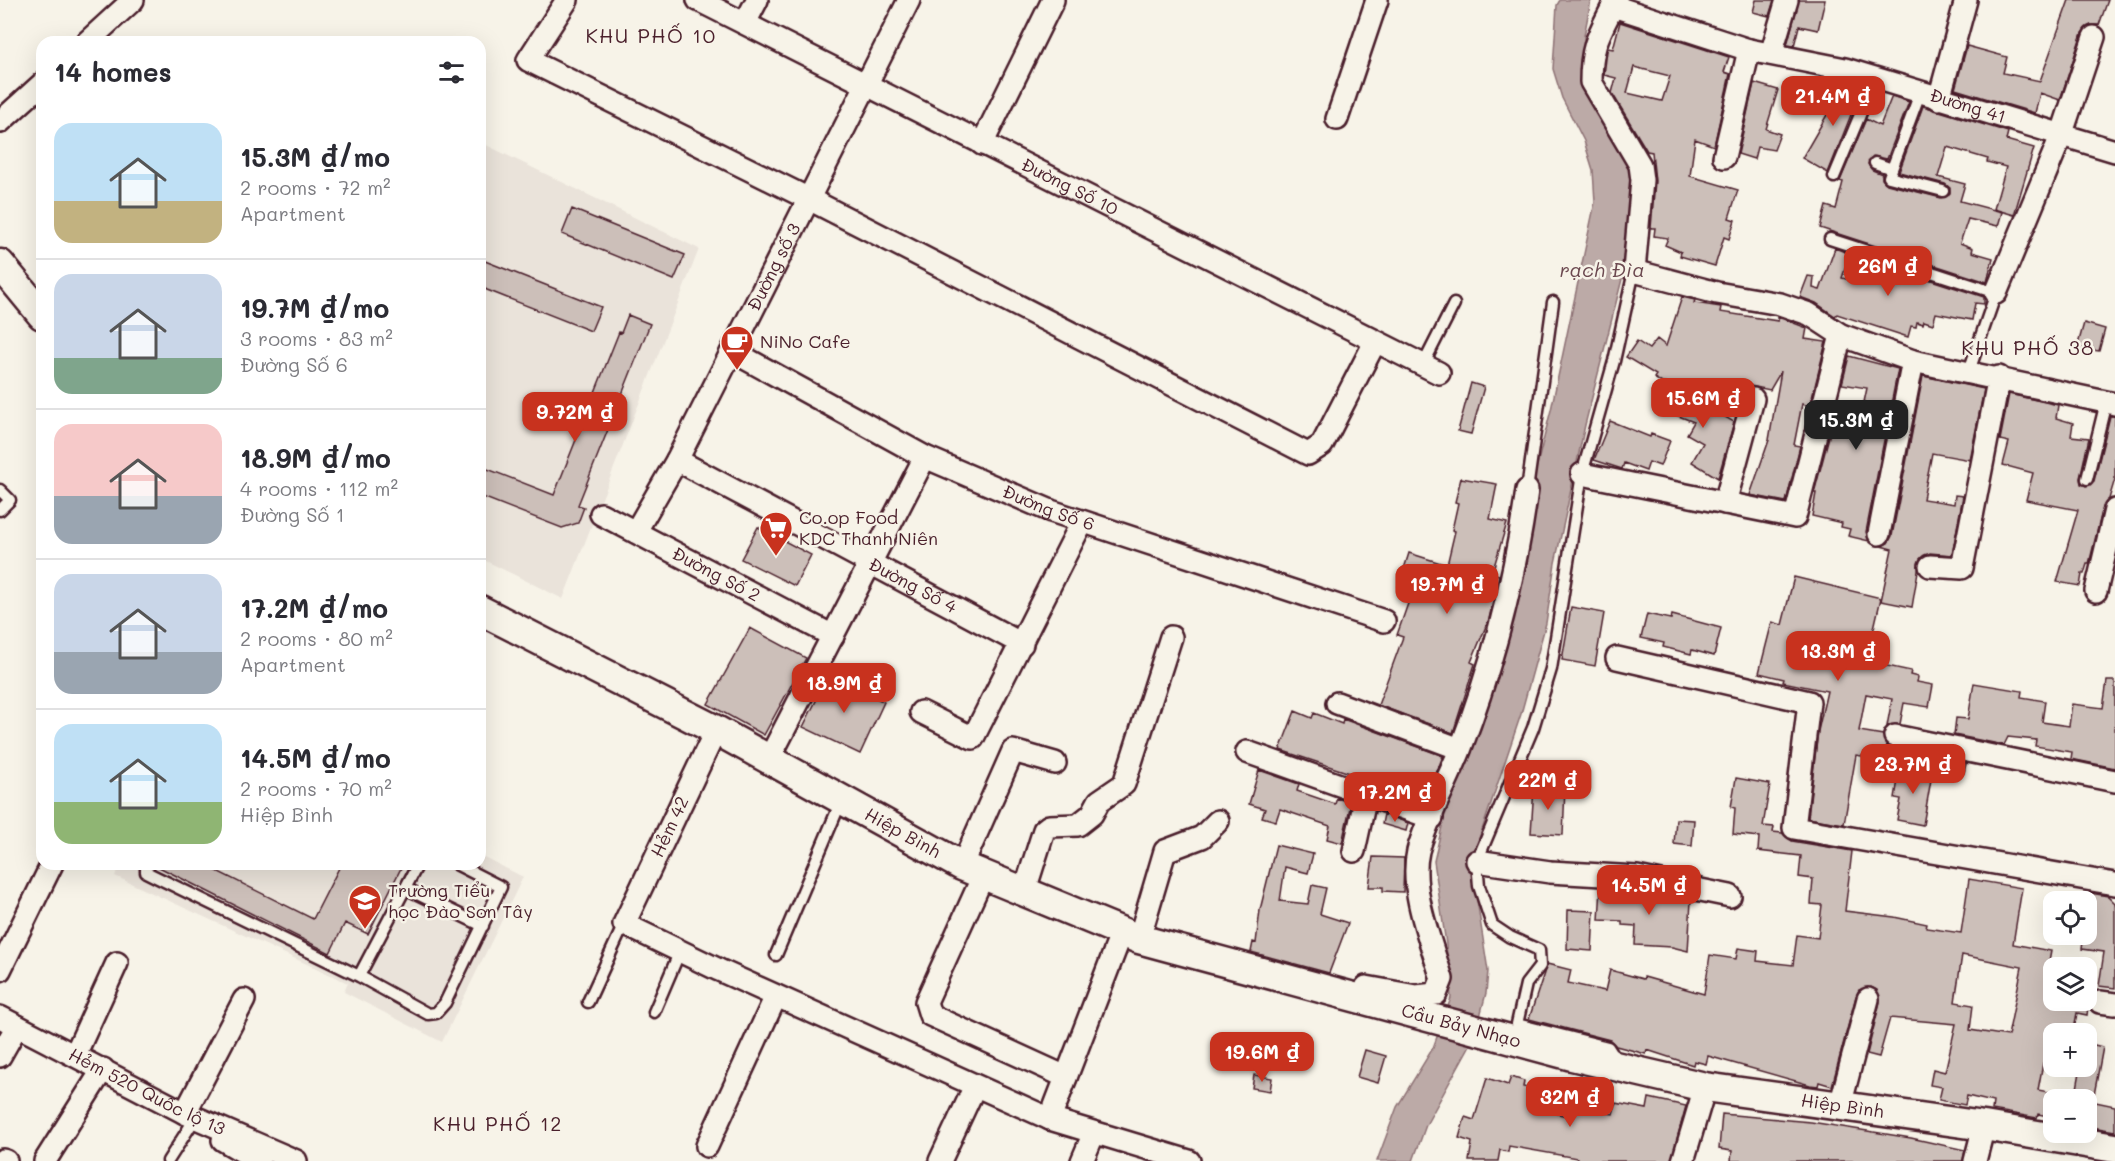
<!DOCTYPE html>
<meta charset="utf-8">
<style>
body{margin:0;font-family:Mali,sans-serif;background:#f2f2f3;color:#2b2b33;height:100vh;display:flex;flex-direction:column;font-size:22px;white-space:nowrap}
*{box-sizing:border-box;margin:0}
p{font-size:20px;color:#7c7c81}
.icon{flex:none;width:33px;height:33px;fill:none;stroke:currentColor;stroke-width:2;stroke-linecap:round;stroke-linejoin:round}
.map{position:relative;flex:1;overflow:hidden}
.drawer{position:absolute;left:36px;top:36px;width:450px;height:834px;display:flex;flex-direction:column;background:#fff;border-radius:18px;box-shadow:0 6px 24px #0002}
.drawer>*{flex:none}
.tools{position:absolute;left:2043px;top:891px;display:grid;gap:12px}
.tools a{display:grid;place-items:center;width:54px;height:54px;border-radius:12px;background:#fff;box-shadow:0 6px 24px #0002;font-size:30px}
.price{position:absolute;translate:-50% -51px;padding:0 14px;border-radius:12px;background:#c8321e;color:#fff;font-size:20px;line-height:39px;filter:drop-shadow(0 2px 3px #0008)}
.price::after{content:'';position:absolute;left:50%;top:36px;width:18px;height:14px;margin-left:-9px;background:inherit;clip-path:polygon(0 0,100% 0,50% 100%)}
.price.selected{background:#222;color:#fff}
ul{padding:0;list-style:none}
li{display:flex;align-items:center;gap:18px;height:150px;padding:0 18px}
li+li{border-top:2px solid #e1e1e2}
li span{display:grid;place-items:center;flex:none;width:168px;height:120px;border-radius:18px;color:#555}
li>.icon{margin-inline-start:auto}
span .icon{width:72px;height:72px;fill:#fffc;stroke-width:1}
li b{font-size:26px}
h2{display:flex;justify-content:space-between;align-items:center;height:72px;padding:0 18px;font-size:26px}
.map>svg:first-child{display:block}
</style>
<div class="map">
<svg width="2115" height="1161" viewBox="0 0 2115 1161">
<rect width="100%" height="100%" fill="#f7f3e8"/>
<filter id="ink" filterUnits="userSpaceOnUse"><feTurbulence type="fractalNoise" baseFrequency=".0167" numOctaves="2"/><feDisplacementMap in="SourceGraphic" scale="12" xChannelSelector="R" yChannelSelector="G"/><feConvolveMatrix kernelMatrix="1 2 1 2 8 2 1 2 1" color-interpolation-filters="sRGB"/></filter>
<g filter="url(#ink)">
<!-- built -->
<path fill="#eae3da" d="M480,142l219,107 -136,350 -83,-41z
M480,855l43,22 -81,165 -98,-50 4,-9 -233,-107 5,-12h360z"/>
<!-- water -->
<path fill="#bcaaa7" stroke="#8e7275" stroke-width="1.5" d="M1560,0h31l-7,36 1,26 46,107 -1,60 -7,46 -38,150 -30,138 -9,60 -25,91 -45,134 -1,39 13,84 -2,22 -11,43 -49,89 -13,36h-36l20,-54 36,-59 18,-50 -5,-54 -12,-83 10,-43 14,-40 93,-368 44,-208 -2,-32 -9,-29 -22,-43 -9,-29 4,-64z"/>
<!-- building -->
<path fill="#ccbfb9" stroke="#4a1f2b" stroke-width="1.5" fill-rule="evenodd" d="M1756,0h18l-5,16 -16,-4z
M1799,0h26l-7,30 -19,-4 -5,20 -7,-1z
M2069,0h39l-9,25h-8l-9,8 -22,67 -20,-7 -5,20 -80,-24 12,-43 40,11 -4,16 37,8z
M1620,22l109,35 -5,15 6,2 -16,72 -19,-7 -5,37 48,14 -9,28 6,2 -6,19 -5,-2 -9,29 -35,-10 1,-4 -16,-7 3,-7 -14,-2 1,-8h-4l4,-47 -3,-29 -5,-1 -35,-58 4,-15 -12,-3 3,-24 1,-3 5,1zM1634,67l36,9 -8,25 -35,-8z
M1840,81l22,6 -34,86 -26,-15 33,-57 -2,-2z
M1754,83l24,7 -12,39 14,5 -6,16 -17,-3 -3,12 -16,-5z
M1892,96l17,6 -22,57 -14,-3 -5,8 4,6 10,4v5l5,5 54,14 9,-5v-5l-5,-4 -46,-12 24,-66 85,26 -2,8 28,8 -20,67 -20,-6 12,-42 -19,-5 1,-3 -41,-12 -9,30 27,7 -5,17 42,11 -4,14 -30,-7 -8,24 13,5 -1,4 21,6 -6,24 -167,-54 6,-22 10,3 7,-27 -3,-1 26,-62 14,7z
M572,209l113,46 -11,25 -112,-46z
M1835,248l15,6 -8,24 26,6 7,-22 109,35v7l-9,-1 -3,17 -36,-7 -3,11 -9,-3 -1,3 -6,-2 -1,5 -5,-1 -3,11 -71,-23 -2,2 -19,-13 -16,-6 8,-21 6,1 -1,11 7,2z
M480,259l121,48 -10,24 -104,-41 -7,-4z
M1682,297l13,3 -1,3 27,4 -1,5 58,9v-4l29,11 -2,11 21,3 -16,64 -8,-2 -8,41 6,1 -14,56 -36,-7 19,-55 12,-69 -11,19 -24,-5 -5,10 -79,-12 -8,-5 2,-3 -30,-18 11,-16 12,8 8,-10 9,7z
M628,315l22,9 -72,181 6,2 -6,16 -16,5 -82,-32v-30l74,29 65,-163 2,1z
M2084,323l21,6 -6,22 -22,-3z
M1849,356l49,13 -32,163 3,9 -21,-5 2,-7 -9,-2 1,-4 -30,-7 4,-23h-2l21,-79 25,7 7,-33 -25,-4z
M1923,376l61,13 -14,71 -38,-7 -9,46 31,5 1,-9 8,1 -11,59 -22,-2 -10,6 -8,48 -31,-6 11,-52 -11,-3 7,-3 4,-7z
M1471,383l13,4 -13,47 -13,-3z
M1672,386l62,36 -16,56 -26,-16 11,-19 -16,-9 7,-12 -31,-12z
M2009,394l49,11 -2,13 17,5 -2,13 18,2 -9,40 1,6 5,2 8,-5 16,-65h5v63l-6,20 -6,8 -14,57h-2l-3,10h-2l-2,12 -23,-4 21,-72 -52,-10 7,-27 -30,-8 6,-23 -9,-2z
M1610,421l40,16 1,-3 19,7 -10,25 -11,-4 -3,9 -22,-8 -2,6 -28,-9z
M1461,478l36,6 -7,35 17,4 -15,50 7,2 -10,44 -18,43 4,2 -22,69 -75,-28 25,-68 -6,-2 15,-43 -14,-4 11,-35 38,12 8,-34 -3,-1 6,-27 -3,-1z
M758,527l53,28 -16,31 -54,-27z
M1794,577l87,21 -10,43 6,2 -4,20 38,8 -1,4 8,2 -1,5 16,3 -4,22 -25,-4 -4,21 -13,2 5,-27 -26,-5 -7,37 24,4 4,10 -3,15 -28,-5 -12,69 -36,-6 10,-87 9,-40 -44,-9 1,-3 -25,-6 13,-51 10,3z
M1571,607l33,6 -9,53 -33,-6z
M1647,614l24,5 1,-4 49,13 -7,28 -22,-6 -1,4 -28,-7 1,-4 -23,-5z
M750,628l56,30 -42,77 -56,-31z
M830,673l54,29 -24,52 -57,-27z
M2107,681h8v87l-44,-9 1,-7 -37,-6 1,-6 -28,-3 -4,8 -50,-10 2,-17 12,1 6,-36 48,8 -1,6 24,4 -3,21 27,4 3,-22 31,4z
M1295,711l17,7 2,-5 28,11 1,-5 100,37 -8,20 -7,-2 -8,22 -140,-46z
M1933,757l33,7 -2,9 -33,-6z
M1900,768l32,6 -9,51 -26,-5 4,-21 -6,-1z
M1259,770l40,14 -2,7 38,13 2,-6 14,5 -9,40 -15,-4 3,-13 -50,-17 -4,12 -14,-4 3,-8 -16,-5z
M1736,778l34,6 -7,42 11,1 -1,5 9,1 10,8 60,10 -7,60 49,6 33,7 -1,4 35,5 8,-54 53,9 -9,56 38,7 -2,11 5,1v37h33l1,7 -1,8 -10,-2 -4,21h-19v31l-11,-2 -5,27 16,3v24l-16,-3 -1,4 -45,-8 1,-8 -26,-6 -2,9 -26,-5 3,-13 -12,-2 3,-16 12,3 11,-48 -66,-6 -11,39 -12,-3 13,-52 -3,-12 -6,-3 -12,3 -3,6 -24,90 -13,-4 -1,4 -8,-1 -102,-29 -2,8 -12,-3 -1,4 -46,-15 -1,4 -30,-8 -6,-6 -81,-21 18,-55 24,6 -3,13 37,8 5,-21 33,9 1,-2 60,17 6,-39 26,4 2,-11 20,3 -1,10 36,4 4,-30 21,3 4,-33 -11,-1 2,-25 -14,-2 2,-21 -43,-5 1,-14 -26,-3 2,-26 -4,-1zM1962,955l60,12 -14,69 -38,-6 3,-25 -18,-3z
M1534,787l31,1 -2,47 -32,-2z
M1384,814l24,9 -2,8 -24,-7z
M1676,819l18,1 -2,26 -18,-2z
M1276,845l37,9 -5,19 -23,-6 -5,34 28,3 4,-19 14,3 -6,26 28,9 -19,50 -78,-21 2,-10 3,1 4,-33z
M1373,857l31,1 -1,34 -20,-1v-4h-14z
M153,864h50l110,55 28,-55h62l-35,70 -23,-11 -15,30z
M1601,888l34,2 56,11 -3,50 -16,-4 -37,-2 1,-19 -14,-1v-4l-23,-1z
M2090,893l18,3 7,7v85l-16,-2 5,-34 -22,-3 2,-15h2z
M1568,910l26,1 -2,40 -25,-2z
M1279,1036l16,5 -5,17 -16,-5z
M2086,1043l17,4 -6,32 -4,21h-18l6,-34h5z
M1365,1050l21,6 -8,27 -21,-6z
M1254,1075l18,3 -2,13 -18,-3z
M1511,1077l13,4 -1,6 16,3 -4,19 33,7 2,-9 43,7 3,-11 31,6 2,-11 37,8 -15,55h-95l1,-3 -68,-12 -1,6 -8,-2 -2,11h-29l3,-19 -13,-4 6,-21 9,3 13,-42 21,7z
M2086,1100l29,6v25l-29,-5z
M1722,1114l89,8 100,16 54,12 -2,11h-232l1,-10 -13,-2z"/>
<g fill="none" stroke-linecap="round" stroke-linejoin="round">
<!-- lane casing -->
<g stroke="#4a1f2b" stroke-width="15">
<path id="lane" d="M1920,93l-31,84 54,14
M1875,163l17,6
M1834,177l41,-98
M1830,239l166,54 -27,78
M1423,365l31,-61
M2087,479l19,-77
M0,490l10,10 -10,10
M1527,490l26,-188
M146,864v8l10,5 203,99 69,38 8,-1 9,-10 56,-116 -45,-23
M405,888l78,38
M776,955l66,-156
M359,976l59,-112
M588,1002l36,-78
M654,1012l26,-61
M1617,1061l-9,-14 -91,-23 9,-40 14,-18 -1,-16 -29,-13 -18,-12 -13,-39 -2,-25 56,-133 18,-59 31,-195 32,-113 20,-90
M168,1161l28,-44"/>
</g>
<!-- street casing -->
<g stroke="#4a1f2b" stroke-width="26">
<g id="street">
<path d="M567,0l-39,60 281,139 499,255 14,-9 53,-103"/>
<path id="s1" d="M698,0l741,373"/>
<path d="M1616,0c-16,33 -25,43 -25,82l49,83 2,15 -8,91 83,22 63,11 29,10 32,21 72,26 202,43"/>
<path id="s2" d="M1613,6l136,44 96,19 270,82"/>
<path d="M745,23l12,-23"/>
<path d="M87,42l46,-42"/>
<path d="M1771,54l16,-54"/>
<path d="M1939,99l27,-99"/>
<path d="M1337,119l40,-119"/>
<path d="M0,122l42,-38"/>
<path d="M982,144l71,-144"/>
<path d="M1724,157l25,-107"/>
<path d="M1996,293l65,-157 33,-99"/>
<path id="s3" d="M732,351l193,106 126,54 333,110"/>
<path id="s4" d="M677,460l345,184"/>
<path d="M1582,474l213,43 46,-182"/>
<path d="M1725,503l28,-104"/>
<path id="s5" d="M601,514l232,122"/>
<path id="s6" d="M636,531l41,-71 232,-460"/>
<path d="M1879,534l34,-173"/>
<path d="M1930,566l32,2 37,-191"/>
<path d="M2096,591l19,-81"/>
<path d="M1617,658l192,44 -15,126 321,56"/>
<path d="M1337,703l123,46"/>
<path d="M921,712l52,26 109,-216"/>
<path d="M716,730l-92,194 95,46 331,149 139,42"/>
<path d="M1895,736l220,45"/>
<path d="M1247,752l185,66"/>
<path d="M769,759l156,-302"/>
<path d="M1354,851l12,-55"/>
<path d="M1477,861l73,11 87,5 93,19"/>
<path d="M962,866l51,-115 42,12"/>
<path d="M983,876l-57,126 4,13 136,62"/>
<path d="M1024,893l20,-63 5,-4 29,-1 14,-11 7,-13 25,-17 47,-147"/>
<path d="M1139,939l26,-88 37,-14 16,-16"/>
<path d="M0,970l52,-106"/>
<path d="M1366,987l50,9 20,-2 6,-15c-11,-37 -33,-89 -24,-128 8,-30 30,-71 42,-101 32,-83 55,-172 67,-260"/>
<path d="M2100,1002l15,2"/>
<path id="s7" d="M0,1017l185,96 111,48"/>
<path d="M75,1055l42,-92"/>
<path d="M0,1056l17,-30"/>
<path d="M1840,1106l28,-107"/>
<path d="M185,1113l59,-113"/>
<path d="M1050,1119l72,-187"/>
<path d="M223,1140l36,21"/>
<path d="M707,1146l69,-150"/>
<path d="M3,1160l3,1"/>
<path d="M45,1161l58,-92"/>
<path d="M940,1161l35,-75"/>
<path d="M1082,1161l12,-28"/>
<path d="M1683,1161l22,-74"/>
<path d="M1975,1161l9,-35"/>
</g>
</g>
<!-- secondary casing -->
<g stroke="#4a1f2b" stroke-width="33">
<g id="secondary">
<path d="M0,264l42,51"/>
<path id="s8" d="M480,610l236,120 246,136 177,73 433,117 133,31 279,39 131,22"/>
</g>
</g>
<!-- lane -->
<use href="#lane" stroke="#f7f3e8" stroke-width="10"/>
<!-- street -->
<use href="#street" stroke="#f7f3e8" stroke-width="21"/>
<!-- secondary -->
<use href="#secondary" stroke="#f7f3e8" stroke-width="28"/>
</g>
</g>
<!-- icons -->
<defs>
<g id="cafe-pin" transform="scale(1.725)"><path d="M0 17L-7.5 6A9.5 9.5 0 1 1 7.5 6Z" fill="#c8321e" stroke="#f7f3e8"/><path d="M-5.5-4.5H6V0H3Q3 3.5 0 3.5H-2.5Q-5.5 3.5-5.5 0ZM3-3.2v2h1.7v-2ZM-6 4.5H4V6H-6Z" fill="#fff"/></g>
<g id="supermarket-pin" transform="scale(1.725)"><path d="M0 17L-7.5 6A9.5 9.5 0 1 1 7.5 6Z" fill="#c8321e" stroke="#f7f3e8"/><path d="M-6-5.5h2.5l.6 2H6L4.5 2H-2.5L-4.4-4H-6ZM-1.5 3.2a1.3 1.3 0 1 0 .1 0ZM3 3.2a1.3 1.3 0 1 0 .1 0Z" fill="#fff"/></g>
<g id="school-pin" transform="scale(1.725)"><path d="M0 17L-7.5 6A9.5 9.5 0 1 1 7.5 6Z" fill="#c8321e" stroke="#f7f3e8"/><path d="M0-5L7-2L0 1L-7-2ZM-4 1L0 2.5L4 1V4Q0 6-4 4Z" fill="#fff"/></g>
</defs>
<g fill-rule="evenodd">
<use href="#cafe-pin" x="737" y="342"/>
<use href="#supermarket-pin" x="776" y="528"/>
<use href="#school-pin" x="365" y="901"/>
</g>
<g text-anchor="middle" stroke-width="5" stroke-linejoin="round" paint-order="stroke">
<!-- street labels -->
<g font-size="18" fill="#4a1f2b" stroke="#f7f3e8">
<text dy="6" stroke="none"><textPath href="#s2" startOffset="369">Đường 41</textPath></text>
<text dy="6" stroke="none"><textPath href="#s1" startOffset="416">Đường Số 10</textPath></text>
<text dy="6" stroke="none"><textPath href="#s6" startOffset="298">Đường số 3</textPath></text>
<text dy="6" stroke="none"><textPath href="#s3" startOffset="354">Đường Số 6</textPath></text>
<text dy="6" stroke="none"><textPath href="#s5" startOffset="130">Đường Số 2</textPath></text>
<text dy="6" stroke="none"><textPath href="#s4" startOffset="267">Đường Số 4</textPath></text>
<text transform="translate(670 827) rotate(-65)" y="6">Hẻm 42</text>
<text dy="6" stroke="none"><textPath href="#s8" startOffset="478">Hiệp Bình</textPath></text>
<text dy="6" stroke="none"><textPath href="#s8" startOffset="1071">Cầu Bảy Nhạo</textPath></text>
<text dy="6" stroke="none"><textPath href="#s7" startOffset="165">Hẻm 520 Quốc lộ 13</textPath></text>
<text dy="6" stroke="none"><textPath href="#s8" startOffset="1461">Hiệp Bình</textPath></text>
</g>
<!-- poi labels -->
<g font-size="18" fill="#4a1f2b" stroke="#f7f3e8" text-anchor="start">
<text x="760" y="348">NiNo Cafe</text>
<text x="799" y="524">Co.op Food<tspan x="799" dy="21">KDC Thanh Niên</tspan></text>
<text x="388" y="897">Trường Tiểu<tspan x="388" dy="21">học Đào Sơn Tây</tspan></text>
</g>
<!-- neighbourhood labels -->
<g font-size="20" letter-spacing="1.5" fill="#4a1f2b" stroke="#f7f3e8">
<text x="651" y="43">KHU PHỐ 10</text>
<text x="2028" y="355">KHU PHỐ 38</text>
<text x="498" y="1131">KHU PHỐ 12</text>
</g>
<!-- water labels -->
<g font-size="20" font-style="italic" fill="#6c4950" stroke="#f7f3e8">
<text x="1602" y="277">rạch Đìa</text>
</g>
</g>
</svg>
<div class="tools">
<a><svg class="icon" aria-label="locate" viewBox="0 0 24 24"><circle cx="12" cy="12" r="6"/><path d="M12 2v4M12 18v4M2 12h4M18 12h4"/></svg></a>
<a><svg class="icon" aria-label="layers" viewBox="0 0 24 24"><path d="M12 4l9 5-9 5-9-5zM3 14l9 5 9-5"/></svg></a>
<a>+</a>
<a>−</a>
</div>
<b class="price" style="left:1833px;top:127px">21.4M ₫</b>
<b class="price" style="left:1888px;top:297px">26M ₫</b>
<b class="price" style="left:1703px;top:429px">15.6M ₫</b>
<b class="price" style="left:575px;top:443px">9.72M ₫</b>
<b class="price selected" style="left:1856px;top:451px">15.3M ₫</b>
<b class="price" style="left:1447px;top:615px">19.7M ₫</b>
<b class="price" style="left:1838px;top:682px">13.3M ₫</b>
<b class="price" style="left:844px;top:714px">18.9M ₫</b>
<b class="price" style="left:1913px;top:795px">23.7M ₫</b>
<b class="price" style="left:1548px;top:811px">22M ₫</b>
<b class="price" style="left:1395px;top:823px">17.2M ₫</b>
<b class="price" style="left:1649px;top:916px">14.5M ₫</b>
<b class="price" style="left:1262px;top:1083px">19.6M ₫</b>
<b class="price" style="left:1570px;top:1128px">32M ₫</b>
<section class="drawer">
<h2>14 homes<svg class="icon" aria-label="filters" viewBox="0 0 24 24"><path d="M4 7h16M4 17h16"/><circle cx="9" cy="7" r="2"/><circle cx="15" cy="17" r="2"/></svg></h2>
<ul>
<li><span style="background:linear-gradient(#bfe0f5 65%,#c2b280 0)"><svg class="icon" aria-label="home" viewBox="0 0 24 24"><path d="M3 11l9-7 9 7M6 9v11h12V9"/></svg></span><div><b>15.3M ₫/mo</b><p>2 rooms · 72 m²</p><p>Apartment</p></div></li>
<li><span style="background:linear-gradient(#c9d6e8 70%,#7fa58c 0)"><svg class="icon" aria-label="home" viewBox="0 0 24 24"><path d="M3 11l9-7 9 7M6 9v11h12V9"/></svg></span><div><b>19.7M ₫/mo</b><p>3 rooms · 83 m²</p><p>Đường Số 6</p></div></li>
<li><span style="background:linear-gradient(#f6c9c9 60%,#9aa5b1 0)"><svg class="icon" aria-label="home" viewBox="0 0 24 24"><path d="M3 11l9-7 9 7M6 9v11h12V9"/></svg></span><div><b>18.9M ₫/mo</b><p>4 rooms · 112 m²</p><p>Đường Số 1</p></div></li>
<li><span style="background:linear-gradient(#c9d6e8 65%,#9aa5b1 0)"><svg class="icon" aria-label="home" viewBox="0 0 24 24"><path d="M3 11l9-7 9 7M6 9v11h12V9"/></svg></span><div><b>17.2M ₫/mo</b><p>2 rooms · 80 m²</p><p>Apartment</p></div></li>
<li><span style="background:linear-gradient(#bfe0f5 65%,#8fb573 0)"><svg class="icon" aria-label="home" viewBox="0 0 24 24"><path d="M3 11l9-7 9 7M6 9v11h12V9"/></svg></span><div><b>14.5M ₫/mo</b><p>2 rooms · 70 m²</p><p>Hiệp Bình</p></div></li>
</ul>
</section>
</div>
